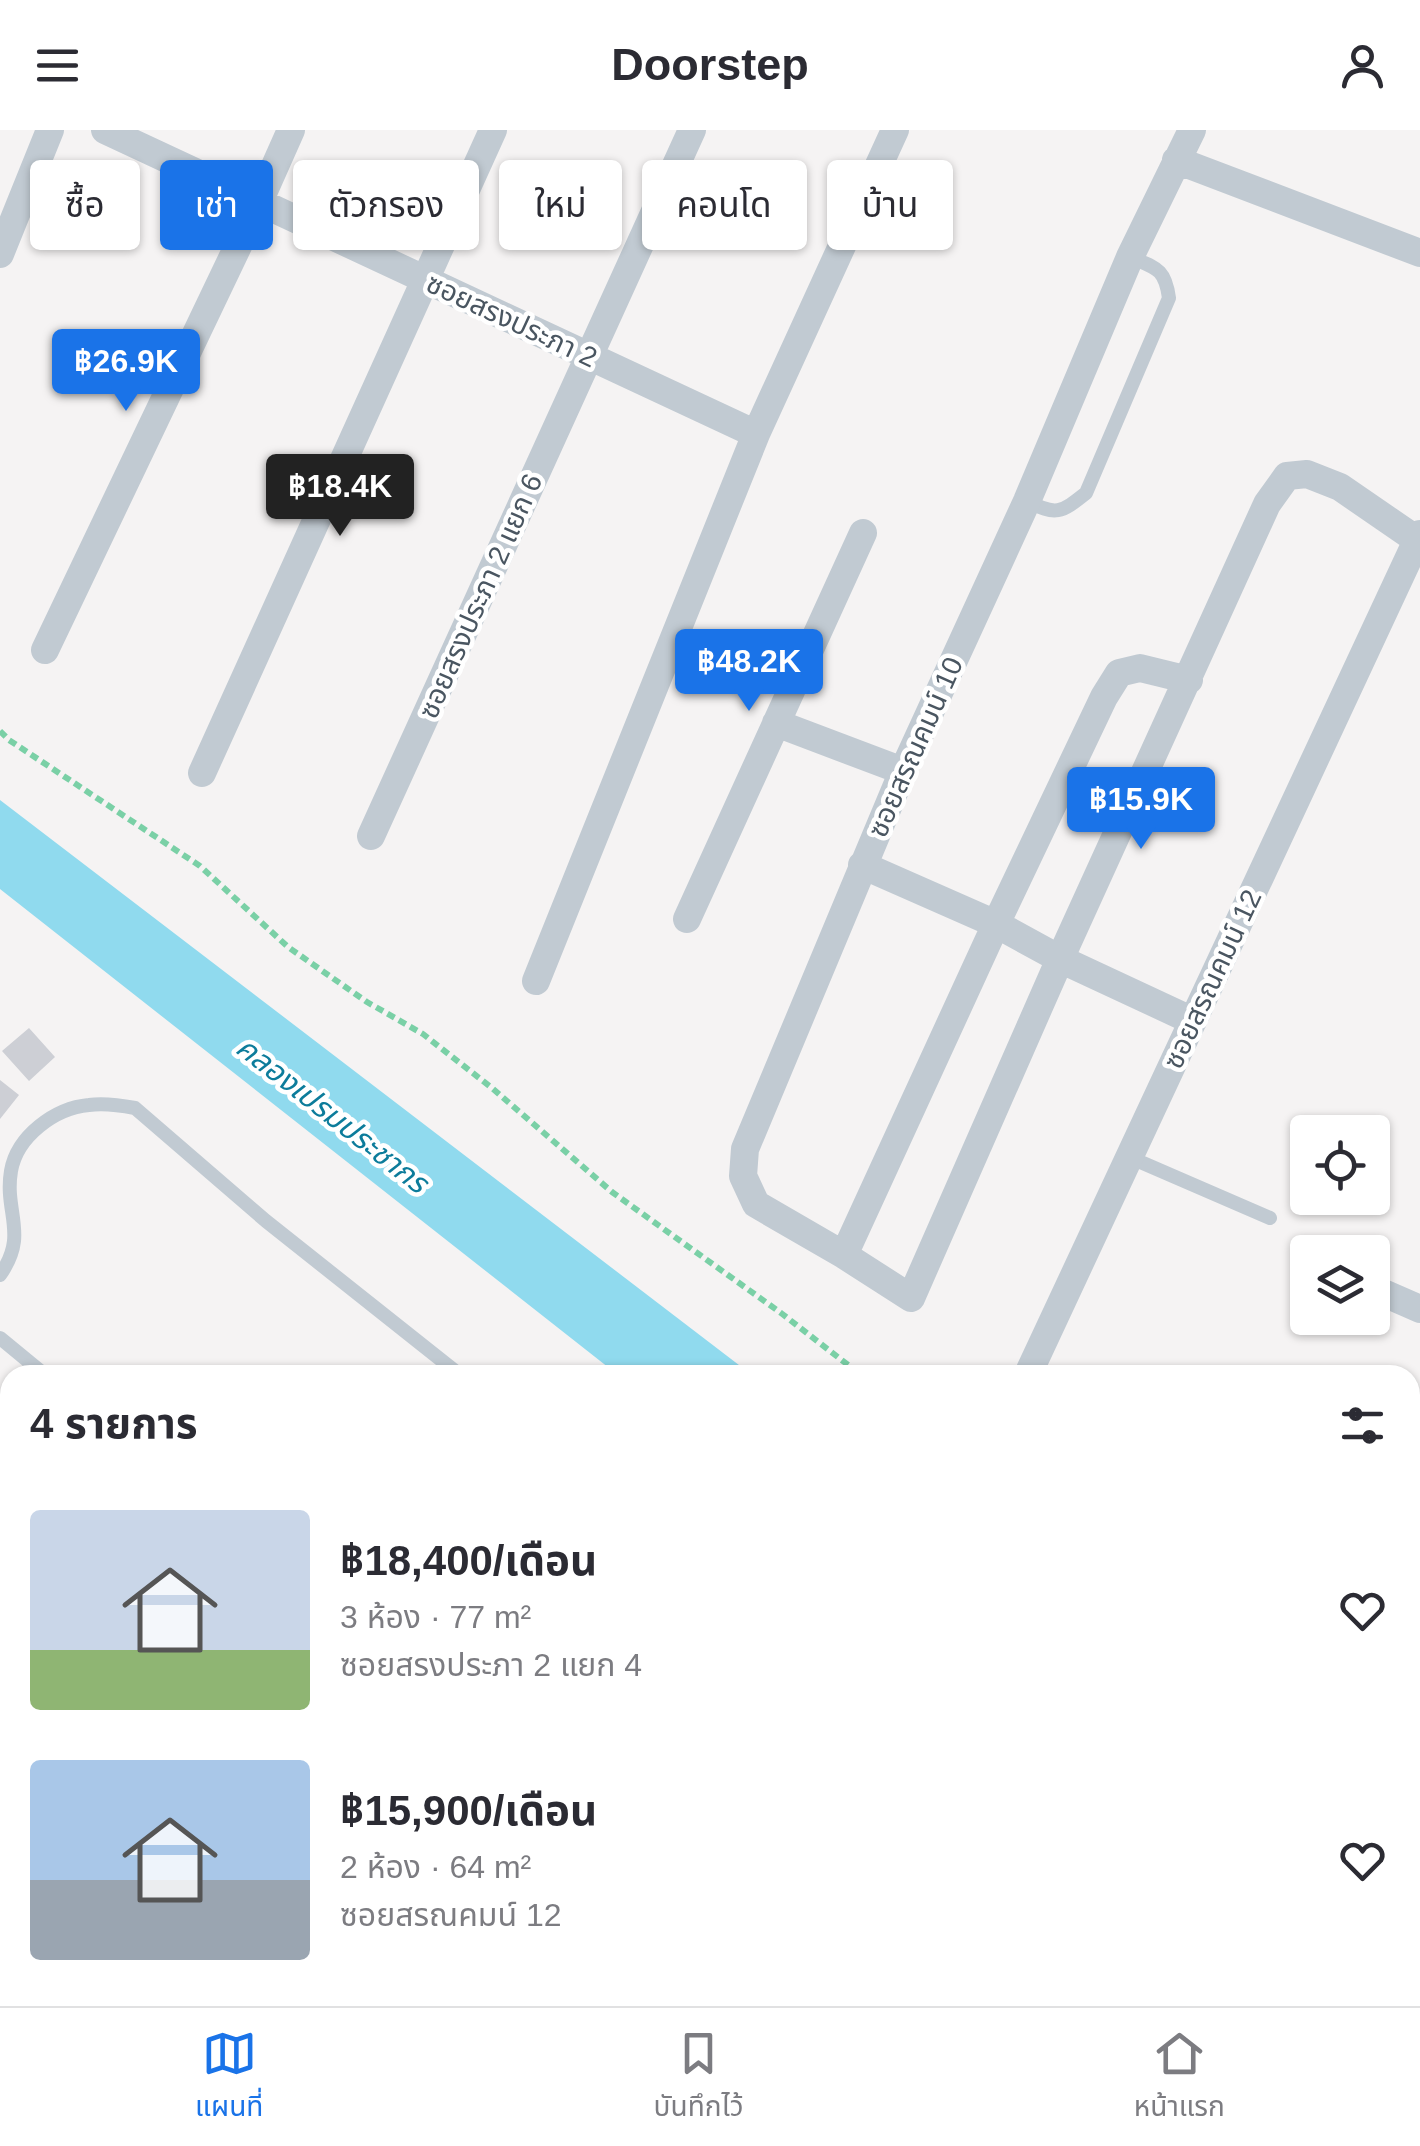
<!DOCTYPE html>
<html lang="th">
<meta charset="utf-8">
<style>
body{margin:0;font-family:Arial,"Noto Sans Thai",sans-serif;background:#f2f2f3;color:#2b2b33;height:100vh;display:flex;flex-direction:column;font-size:38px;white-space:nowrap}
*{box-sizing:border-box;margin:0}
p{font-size:32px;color:#7c7c81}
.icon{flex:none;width:55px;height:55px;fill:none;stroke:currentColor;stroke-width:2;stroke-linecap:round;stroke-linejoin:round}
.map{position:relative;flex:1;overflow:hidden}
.drawer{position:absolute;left:0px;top:1235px;width:1420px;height:642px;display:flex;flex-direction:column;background:#fff;border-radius:30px 30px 0 0;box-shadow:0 2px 8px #0004}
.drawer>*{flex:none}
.banner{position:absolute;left:30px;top:30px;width:1360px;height:90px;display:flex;gap:20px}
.buttons{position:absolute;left:1290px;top:985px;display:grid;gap:20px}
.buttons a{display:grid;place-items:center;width:100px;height:100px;border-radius:10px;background:#fff;box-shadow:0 2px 8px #0004;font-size:50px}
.price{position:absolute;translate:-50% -85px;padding:0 22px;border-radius:10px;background:#1a73e8;color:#fff;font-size:32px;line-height:65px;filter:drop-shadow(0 2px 5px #0008)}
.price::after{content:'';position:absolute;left:50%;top:60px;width:30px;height:22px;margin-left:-15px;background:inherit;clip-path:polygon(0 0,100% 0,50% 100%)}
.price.selected{background:#222;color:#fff}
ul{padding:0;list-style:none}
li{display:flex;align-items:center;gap:30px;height:250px;padding:0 30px}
li span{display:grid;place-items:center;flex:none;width:280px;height:200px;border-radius:10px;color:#555}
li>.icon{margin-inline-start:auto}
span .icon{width:120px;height:120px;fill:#fffc;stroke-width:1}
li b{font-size:42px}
h2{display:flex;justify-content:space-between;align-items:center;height:120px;padding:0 30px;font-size:42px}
.tag{padding:0 35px;border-radius:10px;background:#fff;box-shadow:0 2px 8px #0004;font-size:35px;line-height:90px}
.tag.selected{background:#1a73e8;color:#fff}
header{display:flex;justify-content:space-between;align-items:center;height:130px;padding:0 30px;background:#fff;font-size:45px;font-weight:700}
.menu{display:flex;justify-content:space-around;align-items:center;height:140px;border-top:2px solid #e1e1e2;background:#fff;font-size:28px;color:#7c7c81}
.menu a{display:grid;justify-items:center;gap:5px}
.menu .selected{color:#1a73e8}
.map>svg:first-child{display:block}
</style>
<header><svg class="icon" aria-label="menu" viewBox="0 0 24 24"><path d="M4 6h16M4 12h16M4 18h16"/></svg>Doorstep<svg class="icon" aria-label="person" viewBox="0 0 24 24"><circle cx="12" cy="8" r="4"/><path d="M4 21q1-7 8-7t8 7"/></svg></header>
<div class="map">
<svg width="1420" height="1876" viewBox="0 0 1420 1876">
<rect width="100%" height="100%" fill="#f5f3f3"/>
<!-- water -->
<path fill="#90daee" d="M0,670l752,575h-134l-618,-486z
M1410,1748l10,8v120l-11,-8z"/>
<!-- building -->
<path fill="#cdcfd5" d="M29,898l26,29 -26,24 -27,-30z
M0,950l19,15 -19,24z"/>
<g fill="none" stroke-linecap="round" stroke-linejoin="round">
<!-- path -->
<path stroke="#7ad0a6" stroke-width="6" stroke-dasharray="8 5" stroke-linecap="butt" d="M0,601l9,9 191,126 88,81 79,55 56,32 69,54 120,104 169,121 80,62
M1410,1687l10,6"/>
<!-- service -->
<path stroke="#c1cad2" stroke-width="14" d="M1027,371c29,15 34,12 59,-8l83,-195c-4,-30 -13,-30 -39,-41
M1129,1027l141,61
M0,1145c29,-41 4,-62 11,-104 6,-35 44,-63 78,-66 15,-2 30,0 46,3l131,113 194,154
M0,1208l45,37
M374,1868l11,8
M552,1868l10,8
M1253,1868l10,8
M500,1876l6,-8
M631,1876l9,-8"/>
<!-- minor -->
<path stroke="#c1cad2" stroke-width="28" d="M105,0l651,304
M1192,0l-62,127 -103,244 -124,270 -158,378 -2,27 13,28 88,51 67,43 149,-339 207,-455 20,-28 20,-2 33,13 77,53
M1176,30l244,93
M0,124l50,-124
M45,520l214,-448 32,-72
M776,593l127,48
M202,643l291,-643
M371,706l321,-706
M862,735l134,59 64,35 133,62
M687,789l176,-386
M536,851l220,-547 139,-304
M844,1125l152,-331 108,-227 15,-24 21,-5 49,12
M1372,1158l48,21
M1030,1240l390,-836
M1410,1427l10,5"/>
<!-- secondary -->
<path stroke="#c1cbd6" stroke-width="38" d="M0,1794l10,8
M92,1868l11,8"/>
</g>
<g text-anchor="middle" stroke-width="9" stroke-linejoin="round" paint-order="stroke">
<!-- street labels -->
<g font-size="28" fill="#4a5661" stroke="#fff">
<text transform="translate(512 190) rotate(25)" y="10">ซอยสรงประภา 2</text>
<text transform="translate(480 466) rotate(-66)" y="10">ซอยสรงประภา 2 แยก 6</text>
<text transform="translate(915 617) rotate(-66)" y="10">ซอยสรณคมน์ 10</text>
<text transform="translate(1212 849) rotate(-65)" y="10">ซอยสรณคมน์ 12</text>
</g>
<!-- water labels -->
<g font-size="30" font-style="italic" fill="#0c7c9b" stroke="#fff">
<text transform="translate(332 985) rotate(38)" y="10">คลองเปรมประชากร</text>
</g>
</g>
</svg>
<div class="buttons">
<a><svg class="icon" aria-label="locate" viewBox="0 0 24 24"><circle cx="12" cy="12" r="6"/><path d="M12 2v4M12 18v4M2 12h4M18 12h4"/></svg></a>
<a><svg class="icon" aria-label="layers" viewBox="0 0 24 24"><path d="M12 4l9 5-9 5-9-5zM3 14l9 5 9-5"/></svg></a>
</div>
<b class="price" style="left:126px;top:284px">฿26.9K</b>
<b class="price selected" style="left:340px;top:409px">฿18.4K</b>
<b class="price" style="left:749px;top:584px">฿48.2K</b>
<b class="price" style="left:1141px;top:722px">฿15.9K</b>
<div class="banner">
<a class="tag">ซื้อ</a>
<a class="tag selected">เช่า</a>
<a class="tag">ตัวกรอง</a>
<a class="tag">ใหม่</a>
<a class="tag">คอนโด</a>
<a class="tag">บ้าน</a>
</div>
<section class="drawer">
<h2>4 รายการ<svg class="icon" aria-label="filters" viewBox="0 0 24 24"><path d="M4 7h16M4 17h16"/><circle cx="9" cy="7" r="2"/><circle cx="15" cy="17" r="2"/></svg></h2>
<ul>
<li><span style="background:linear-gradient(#c9d6e8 70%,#8fb573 0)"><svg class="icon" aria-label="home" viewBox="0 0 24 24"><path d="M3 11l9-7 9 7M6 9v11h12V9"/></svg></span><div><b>฿18,400/เดือน</b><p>3 ห้อง · 77 m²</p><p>ซอยสรงประภา 2 แยก 4</p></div><svg class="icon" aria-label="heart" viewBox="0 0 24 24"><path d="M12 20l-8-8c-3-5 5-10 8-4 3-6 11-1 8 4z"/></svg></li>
<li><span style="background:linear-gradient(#a9c7e8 60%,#9aa5b1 0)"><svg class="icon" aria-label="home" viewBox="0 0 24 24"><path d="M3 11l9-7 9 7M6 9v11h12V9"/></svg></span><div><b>฿15,900/เดือน</b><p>2 ห้อง · 64 m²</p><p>ซอยสรณคมน์ 12</p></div><svg class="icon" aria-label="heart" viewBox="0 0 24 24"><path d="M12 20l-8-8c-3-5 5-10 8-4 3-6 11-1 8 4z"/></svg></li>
</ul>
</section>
</div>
<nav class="menu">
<a class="selected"><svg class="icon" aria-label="map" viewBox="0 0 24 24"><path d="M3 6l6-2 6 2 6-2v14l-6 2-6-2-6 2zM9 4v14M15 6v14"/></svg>แผนที่</a>
<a><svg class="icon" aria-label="saved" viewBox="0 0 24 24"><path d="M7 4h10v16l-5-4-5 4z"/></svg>บันทึกไว้</a>
<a><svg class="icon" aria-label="home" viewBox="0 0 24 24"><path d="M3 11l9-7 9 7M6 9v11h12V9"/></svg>หน้าแรก</a>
</nav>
